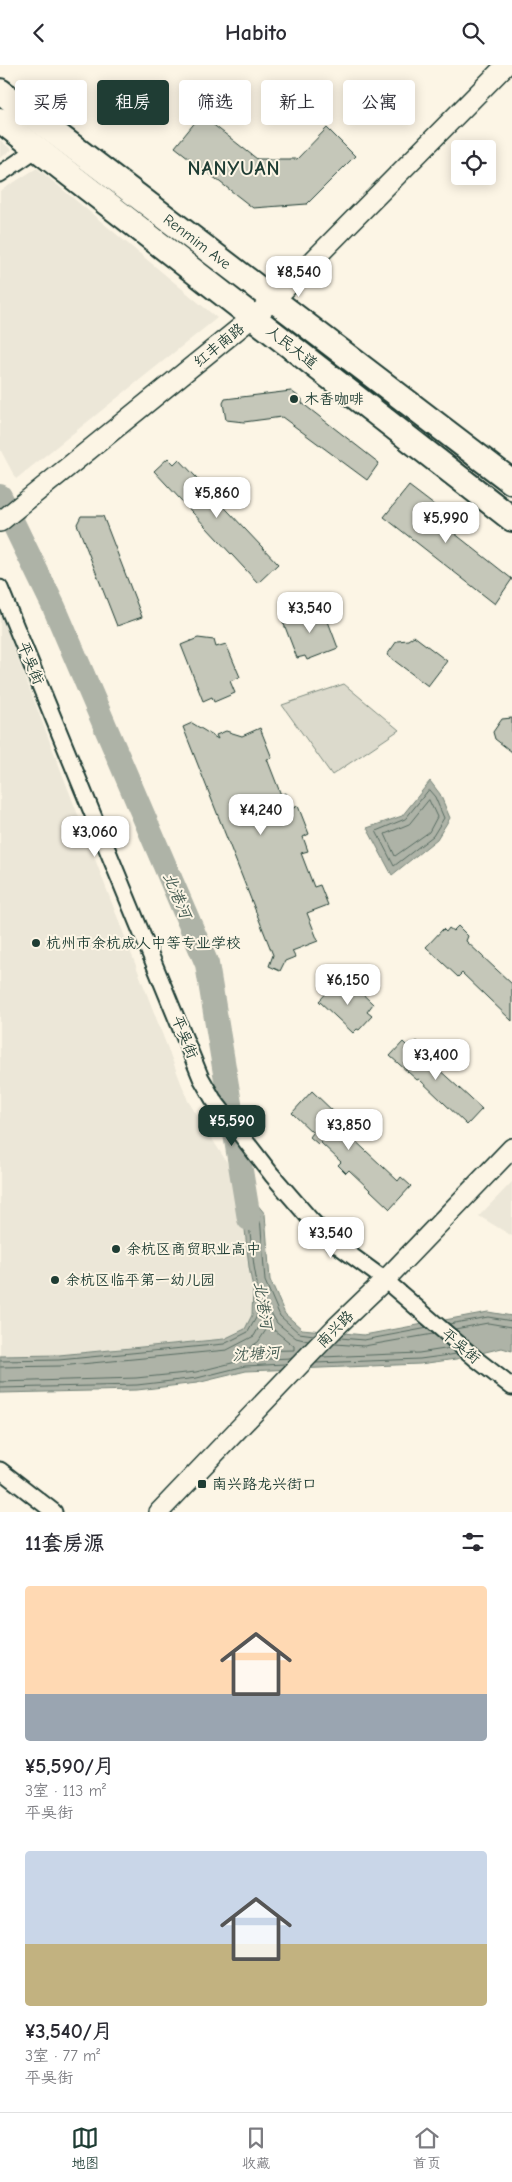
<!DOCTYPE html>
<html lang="zh">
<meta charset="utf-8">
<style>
body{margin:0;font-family:"Comic Neue","LXGW WenKai TC",sans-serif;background:#f2f2f3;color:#2b2b33;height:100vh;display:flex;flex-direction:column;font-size:19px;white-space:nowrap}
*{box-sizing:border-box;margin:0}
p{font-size:16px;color:#7c7c81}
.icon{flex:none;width:28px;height:28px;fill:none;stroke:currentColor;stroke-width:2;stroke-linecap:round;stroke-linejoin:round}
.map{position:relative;height:1447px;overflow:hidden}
.sheet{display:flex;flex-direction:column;background:#fff;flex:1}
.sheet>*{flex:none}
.guide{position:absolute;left:15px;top:15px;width:482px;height:45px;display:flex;gap:10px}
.controls{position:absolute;left:451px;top:75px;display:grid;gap:10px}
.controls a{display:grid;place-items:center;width:45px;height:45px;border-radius:5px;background:#fff;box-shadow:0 2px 12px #0003;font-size:25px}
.price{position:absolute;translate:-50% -42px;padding:0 11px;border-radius:10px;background:#fff;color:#222;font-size:16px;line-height:32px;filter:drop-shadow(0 1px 2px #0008)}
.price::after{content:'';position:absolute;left:50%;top:30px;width:15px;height:11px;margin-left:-8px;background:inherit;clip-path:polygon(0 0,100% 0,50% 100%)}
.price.active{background:#1f3d34;color:#fff}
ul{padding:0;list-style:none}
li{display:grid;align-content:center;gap:10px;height:265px;padding:0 25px}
li span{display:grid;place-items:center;height:155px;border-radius:5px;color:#555}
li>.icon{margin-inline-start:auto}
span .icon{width:90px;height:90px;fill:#fffc;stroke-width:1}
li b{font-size:21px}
h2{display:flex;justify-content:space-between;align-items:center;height:60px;padding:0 25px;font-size:21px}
.chip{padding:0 18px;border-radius:5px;background:#fff;box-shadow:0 2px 12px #0003;font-size:18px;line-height:45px}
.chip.active{background:#1f3d34;color:#fff}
header{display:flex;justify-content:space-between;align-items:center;height:65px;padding:0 25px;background:#fff;font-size:22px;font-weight:700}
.tab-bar{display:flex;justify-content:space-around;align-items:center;height:70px;border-top:1px solid #e1e1e2;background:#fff;font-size:14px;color:#7c7c81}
.tab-bar a{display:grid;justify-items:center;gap:2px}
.tab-bar .active{color:#1f3d34}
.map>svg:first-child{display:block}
</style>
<header><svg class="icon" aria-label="back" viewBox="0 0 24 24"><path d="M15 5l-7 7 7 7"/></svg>Habito<svg class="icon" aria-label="search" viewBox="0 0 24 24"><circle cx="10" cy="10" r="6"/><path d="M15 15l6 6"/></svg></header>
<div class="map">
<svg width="512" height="1447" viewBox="0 0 512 1447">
<rect width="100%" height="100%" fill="#fcf5e5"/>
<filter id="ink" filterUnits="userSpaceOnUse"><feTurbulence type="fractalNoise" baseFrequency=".02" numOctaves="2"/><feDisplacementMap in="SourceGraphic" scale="10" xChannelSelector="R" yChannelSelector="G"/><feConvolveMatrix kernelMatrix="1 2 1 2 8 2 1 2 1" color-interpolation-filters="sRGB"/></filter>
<g filter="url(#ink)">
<!-- built -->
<path fill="#ece7d8" d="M0,75l12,10 -12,8z
M37,103l180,150 -201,161 -16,-30v-258z
M0,547l188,489 52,82 9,84 4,22 -1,26 -7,14 -21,10 -165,16 -59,1z
M512,1117v54l-33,-20z"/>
<!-- green -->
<path fill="#dcdacc" stroke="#7e8c80" d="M344,619l55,46 -67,45 -50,-70z"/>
<!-- water -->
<path fill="#aeb3a7" stroke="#758479" d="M430,716l10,13 10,24 -13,21 -45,36 -25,-47 35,-12z
M240,1118l25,31 5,66 15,34 17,15 62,6 124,-23 24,4v35l-10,-3 -46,11 -36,5 -174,7 -49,12 -60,7 -137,3v-37l59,-1 165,-16 21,-10 7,-14 1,-26 -4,-22z"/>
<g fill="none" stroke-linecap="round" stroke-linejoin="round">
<!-- shore -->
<path stroke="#586c62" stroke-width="1" d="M429,725l6,7 9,21 -11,18 -39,30 -18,-35 29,-12z
M429,735l8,17 -8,15 -34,24 -10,-22 24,-10z
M449,1259l39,-7 24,4
M269,1261l25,20v4l-45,1v-3l9,-6z
M455,1264l33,-6 24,4
M340,1273l24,2 64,-12
M335,1279l29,2 69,-12
M322,1292l97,-4 32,-5
M0,1296l59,-1 165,-16 24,-12 9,-16 1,-27 -4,-23 -7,-58 3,-3 10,11 5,65 15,35 19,17 15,2
M316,1298l104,-4 37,-5
M0,1302l60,-1 167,-16 27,-14 9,-16 1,-14 2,-2 11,19 19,15 12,3
M0,1317l136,-4 60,-6 48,-12 48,-2
M0,1323l137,-3 60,-7 48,-12 40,-2"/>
<!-- river -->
<path stroke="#aeb3a7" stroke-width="24" d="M0,431l54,111 153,357 42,255"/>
</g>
<!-- building -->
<path fill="#c5c7b9" stroke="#1f3d34" d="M201,50l56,44h40l30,-31 28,28 -48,48 -54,4 -78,-61z
M291,326l11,8v4l77,60 -12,17 -85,-63 -38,5 -18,-2 -3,-17 2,-4z
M168,393l6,6 5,-5 99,105 -20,19 -104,-112z
M409,421l42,32 -3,5 8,7 -2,3 58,46 -17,25 -111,-87z
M81,451h22l39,101 -25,9 -40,-102z
M312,542l5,12 9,-3 12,32 -31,12 -2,-4 -8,2 -15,-39z
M414,571l33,25 -19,25 -41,-31 10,-14 11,-1z
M198,573l16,2 2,7 10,-3 14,33 -10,4 5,12 -21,9 -2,-5 -9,4 -22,-56z
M512,653v34l-17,-13 -2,-7 9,-13z
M192,658l26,16 -2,-4 10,-4 16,5 18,-8 12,30 -5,1 14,36 4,-2 6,16 7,-3 11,28 -6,3 5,14 -7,2 13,34 6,-2 8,20 -21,8 11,28 -26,10 3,6 -10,4 -5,10 -11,-5 4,-11 -90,-228z
M458,861l10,10 -2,5 46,43v37l-50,-48 -4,4 -32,-30 17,-18 3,3 3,-4 4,3z
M350,917l23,22 -6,8 5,4 -13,14 -2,-1 -4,4 -34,-32 15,-16 9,5z
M417,976l11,11 -4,4 58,53 -15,16 -48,-46 -2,1 -27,-24 13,-14 4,4 3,-3 3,3z
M312,1026l24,23 -4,5 66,62 3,-4 10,9 -21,23 -41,-39 -3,3 -8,-8 3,-3 -21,-20 -2,2 -8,-7 3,-4 -21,-20z"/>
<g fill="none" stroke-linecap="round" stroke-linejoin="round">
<!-- minor casing -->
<g stroke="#1f3d34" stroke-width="19">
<path id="minor" d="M0,109l37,-25
M0,523l201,490 12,21 59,76 38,44 23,23 52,38 91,79 36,28
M0,1405l54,42"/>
</g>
<!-- tertiary casing -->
<g stroke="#1f3d34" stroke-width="22">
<path id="tertiary" d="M0,457l274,-222 232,-235
M159,1447l177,-185 49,-47 127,-132"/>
</g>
<!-- primary casing -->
<g stroke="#1f3d34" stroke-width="28">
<g id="primary">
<path id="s1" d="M0,26l512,391"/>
<path d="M0,55l512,399"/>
</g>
</g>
<!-- minor -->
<use href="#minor" stroke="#fcf5e5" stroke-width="15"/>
<!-- tertiary -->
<use href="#tertiary" stroke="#fcf5e5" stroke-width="19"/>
<!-- primary -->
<use href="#primary" stroke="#fcf5e5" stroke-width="24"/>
</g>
</g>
<!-- markers -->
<g fill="#1f3d34" stroke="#fcf5e5" stroke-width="2">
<circle cx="294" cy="334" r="5"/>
<circle cx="36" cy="878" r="5"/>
<circle cx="116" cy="1184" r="5"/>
<circle cx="55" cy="1215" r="5"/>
<rect x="197" y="1414" width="10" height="10" rx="2.5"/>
</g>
<g text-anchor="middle" stroke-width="4" stroke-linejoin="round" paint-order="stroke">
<!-- street labels -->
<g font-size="15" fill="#1f3d34" stroke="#fcf5e5">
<text dy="5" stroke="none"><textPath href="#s1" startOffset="248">Renmim Ave</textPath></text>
<text transform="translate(219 280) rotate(-39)" y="5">红丰南路</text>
<text transform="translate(292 282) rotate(38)" y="5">人民大道</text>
<text transform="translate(31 598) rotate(68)" y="5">平吴街</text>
<text transform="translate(185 972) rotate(68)" y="5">平吴街</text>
<text transform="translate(335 1264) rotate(-45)" y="5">南兴路</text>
<text transform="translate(461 1281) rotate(40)" y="5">平吴街</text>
</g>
<!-- poi labels -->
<g font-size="15" fill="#1f3d34" stroke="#fcf5e5" text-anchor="start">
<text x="304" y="339">木香咖啡</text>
<text x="46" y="883">杭州市余杭成人中等专业学校</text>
<text x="126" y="1189">余杭区商贸职业高中</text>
<text x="65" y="1220">余杭区临平第一幼儿园</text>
<text x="212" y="1424">南兴路龙兴街口</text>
</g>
<!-- water labels -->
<g font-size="16" font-style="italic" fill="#435a51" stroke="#fcf5e5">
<text transform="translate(178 830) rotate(67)" y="6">北港河</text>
<text transform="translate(264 1240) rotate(81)" y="6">北港河</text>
<text transform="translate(256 1288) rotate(-4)" y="6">沈塘河</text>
</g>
<!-- district labels -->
<g font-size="20" font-weight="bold" letter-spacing="1" fill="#1f3d34" stroke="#fcf5e5">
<text x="234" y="110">NANYUAN</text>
</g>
</g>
</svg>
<div class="controls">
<a><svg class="icon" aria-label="locate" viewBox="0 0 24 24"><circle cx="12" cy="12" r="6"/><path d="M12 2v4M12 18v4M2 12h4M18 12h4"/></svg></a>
</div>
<b class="price" style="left:299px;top:233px">¥8,540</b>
<b class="price" style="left:217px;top:454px">¥5,860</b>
<b class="price" style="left:446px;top:479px">¥5,990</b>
<b class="price" style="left:310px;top:569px">¥3,540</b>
<b class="price" style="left:261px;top:771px">¥4,240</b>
<b class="price" style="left:95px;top:793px">¥3,060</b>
<b class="price" style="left:348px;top:941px">¥6,150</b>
<b class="price" style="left:436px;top:1016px">¥3,400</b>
<b class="price active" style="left:232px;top:1082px">¥5,590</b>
<b class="price" style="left:349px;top:1086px">¥3,850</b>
<b class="price" style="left:331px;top:1194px">¥3,540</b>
<div class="guide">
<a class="chip">买房</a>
<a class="chip active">租房</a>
<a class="chip">筛选</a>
<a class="chip">新上</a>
<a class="chip">公寓</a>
</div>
</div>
<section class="sheet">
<h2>11套房源<svg class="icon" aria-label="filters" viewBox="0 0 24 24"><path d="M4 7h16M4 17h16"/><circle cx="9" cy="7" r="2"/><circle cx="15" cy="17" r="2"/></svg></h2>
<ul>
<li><span style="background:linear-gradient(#ffd9b3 70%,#9aa5b1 0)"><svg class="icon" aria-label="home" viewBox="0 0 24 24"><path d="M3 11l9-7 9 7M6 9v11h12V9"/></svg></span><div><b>¥5,590/月</b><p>3室 · 113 m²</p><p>平吴街</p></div></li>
<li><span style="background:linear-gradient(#c9d6e8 60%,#c2b280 0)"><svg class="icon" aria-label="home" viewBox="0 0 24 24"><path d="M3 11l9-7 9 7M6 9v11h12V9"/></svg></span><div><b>¥3,540/月</b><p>3室 · 77 m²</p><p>平吴街</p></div></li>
</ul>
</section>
<nav class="tab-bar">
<a class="active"><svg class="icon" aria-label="map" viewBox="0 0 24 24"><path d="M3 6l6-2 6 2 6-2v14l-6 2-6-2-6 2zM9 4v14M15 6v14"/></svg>地图</a>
<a><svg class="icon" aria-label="saved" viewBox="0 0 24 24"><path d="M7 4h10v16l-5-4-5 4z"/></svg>收藏</a>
<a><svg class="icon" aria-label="home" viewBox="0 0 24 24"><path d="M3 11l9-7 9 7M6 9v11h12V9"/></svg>首页</a>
</nav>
